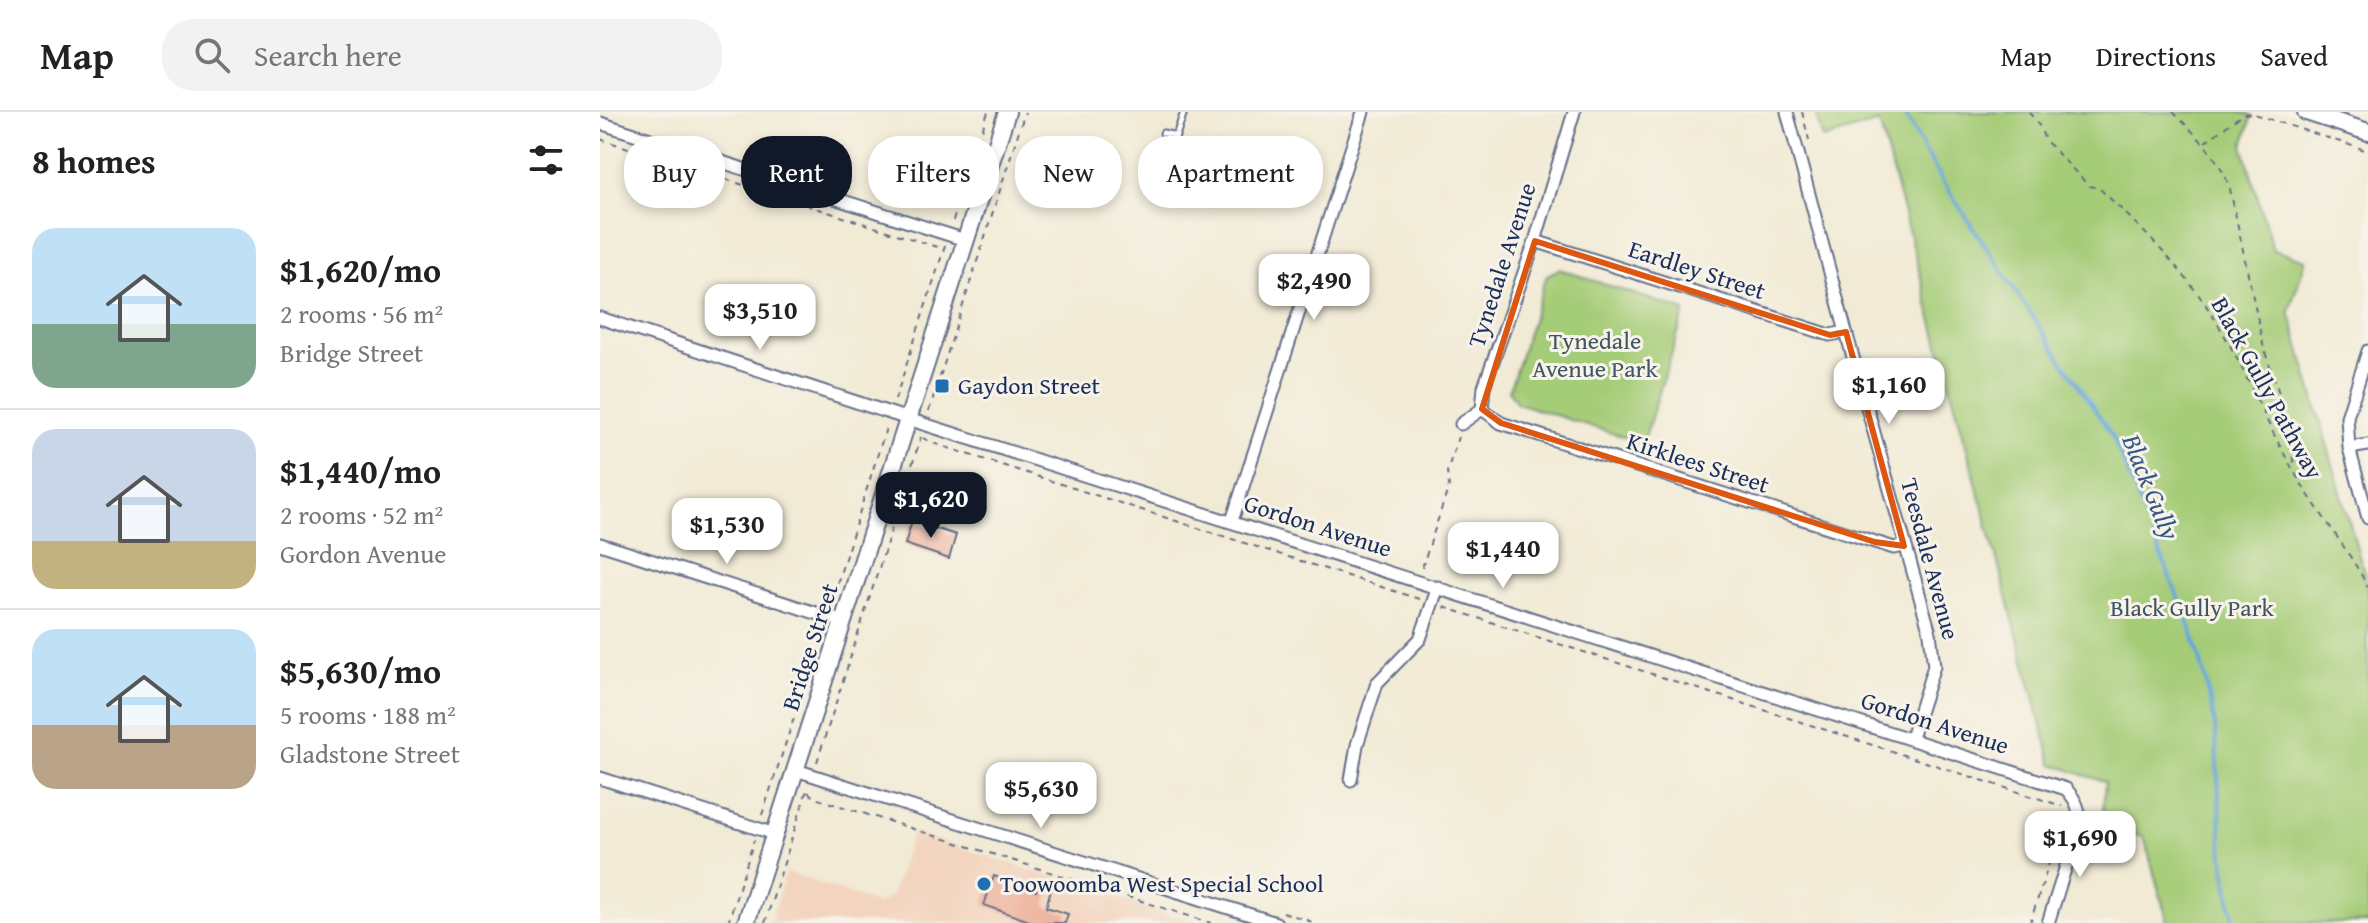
<!DOCTYPE html>
<meta charset="utf-8">
<style>
body{margin:0;font-family:"Gentium Book Plus",serif;background:#f2f2f2;color:#222;height:100vh;display:flex;flex-direction:column;font-size:30px;white-space:nowrap}
*{box-sizing:border-box;margin:0}
p{font-size:26px;color:#767676}
.icon{flex:none;width:44px;height:44px;fill:none;stroke:currentColor;stroke-width:2;stroke-linecap:round;stroke-linejoin:round}
.map{position:relative;flex:1;overflow:hidden}
.side{display:flex;flex-direction:column;background:#fff;width:600px}
.side>*{flex:none}
.top-card{position:absolute;left:24px;top:24px;width:760px;height:72px;display:flex;gap:16px}
.price{position:absolute;translate:-50% -68px;padding:0 18px;border-radius:16px;background:#fff;color:#222;font-size:26px;line-height:52px;filter:drop-shadow(0 2px 4px #0008)}
.price::after{content:'';position:absolute;left:50%;top:48px;width:24px;height:18px;margin-left:-12px;background:inherit;clip-path:polygon(0 0,100% 0,50% 100%)}
.price.on{background:#111827;color:#fff}
ul{padding:0;list-style:none}
li{display:flex;align-items:center;gap:24px;height:200px;padding:0 32px}
li+li{border-top:2px solid #e0e0e0}
li span{display:grid;place-items:center;flex:none;width:224px;height:160px;border-radius:24px;color:#555}
li>.icon{margin-inline-start:auto}
span .icon{width:96px;height:96px;fill:#fffc;stroke-width:1}
li b{font-size:34px}
h2{display:flex;justify-content:space-between;align-items:center;height:96px;padding:0 32px;font-size:34px}
.pill{padding:0 28px;border-radius:32px;background:#fff;box-shadow:0 4px 12px #0003;font-size:28px;line-height:72px}
.pill.on{background:#111827;color:#fff}
header{display:flex;align-items:center;gap:48px;box-sizing:border-box;height:112px;padding:0 40px;background:#fff;border-bottom:2px solid #e0e0e0}
header strong{font-size:38px}
nav{display:flex;gap:44px;margin-inline-start:auto;font-size:28px}
.search{width:560px;height:72px;background:#f2f2f2;display:flex;align-items:center;gap:20px;box-sizing:border-box;padding:0 28px;border-radius:32px;color:#767676;font-size:30px}
main{display:flex;flex:1;min-height:0}
.map>svg:first-child{display:block}
</style>
<header>
<strong>Map</strong>
<div class="search"><svg class="icon" aria-label="search" viewBox="0 0 24 24"><circle cx="10" cy="10" r="6"/><path d="M15 15l6 6"/></svg>Search here</div>
<nav><a>Map</a><a>Directions</a><a>Saved</a></nav>
</header>
<main>
<section class="side">
<h2>8 homes<svg class="icon" aria-label="filters" viewBox="0 0 24 24"><path d="M4 7h16M4 17h16"/><circle cx="9" cy="7" r="2"/><circle cx="15" cy="17" r="2"/></svg></h2>
<ul>
<li><span style="background:linear-gradient(#bfe0f5 60%,#7fa58c 0)"><svg class="icon" aria-label="home" viewBox="0 0 24 24"><path d="M3 11l9-7 9 7M6 9v11h12V9"/></svg></span><div><b>$1,620/mo</b><p>2 rooms · 56 m²</p><p>Bridge Street</p></div></li>
<li><span style="background:linear-gradient(#c9d6e8 70%,#c2b280 0)"><svg class="icon" aria-label="home" viewBox="0 0 24 24"><path d="M3 11l9-7 9 7M6 9v11h12V9"/></svg></span><div><b>$1,440/mo</b><p>2 rooms · 52 m²</p><p>Gordon Avenue</p></div></li>
<li><span style="background:linear-gradient(#bfe0f5 60%,#b9a48a 0)"><svg class="icon" aria-label="home" viewBox="0 0 24 24"><path d="M3 11l9-7 9 7M6 9v11h12V9"/></svg></span><div><b>$5,630/mo</b><p>5 rooms · 188 m²</p><p>Gladstone Street</p></div></li>
</ul>
</section>
<div class="map">
<svg width="1768" height="811" viewBox="0 0 1768 811">
<rect width="100%" height="100%" fill="#f7f3e8"/>
<filter id="ink" filterUnits="userSpaceOnUse"><feTurbulence type="fractalNoise" baseFrequency=".0125" numOctaves="2"/><feDisplacementMap in="SourceGraphic" scale="16" xChannelSelector="R" yChannelSelector="G"/><feConvolveMatrix kernelMatrix="1 2 1 2 8 2 1 2 1" color-interpolation-filters="sRGB"/></filter>
<filter id="wash" filterUnits="userSpaceOnUse"><feTurbulence type="fractalNoise" baseFrequency=".006" numOctaves="4" result="noise"/><feDisplacementMap in="SourceGraphic" scale="32" xChannelSelector="R" yChannelSelector="G"/><feGaussianBlur stdDeviation="1.8" result="paint"/><feColorMatrix in="noise" values="0 0 0 0 0 0 0 0 0 0 0 0 0 0 0 0 0 1.4 0 .05"/><feComposite in="paint" operator="in"/></filter>
<g filter="url(#wash)">
<rect width="100%" height="100%" fill="#f1ead5"/>
<!-- built -->
<path fill="#f3d4bf" d="M312,720l284,91h-426l16,-51 93,32 13,-9z"/>
<!-- green -->
<path fill="#a5cc77" stroke="#607e6a" stroke-width="2" d="M1215,0h423l14,4 -9,30 30,104 33,10 -17,51 79,276v336h-200l-24,-86 -42,-14 3,-41 -53,-18 -173,-642 -56,17z
M959,157l126,42 -42,132 -126,-40 -8,-12 38,-116z"/>
<g fill="none" stroke-linecap="round" stroke-linejoin="round">
<!-- stream -->
<path stroke="#65a4d7" stroke-width="4" d="M1305,3l38,67 170,255 80,197 12,43 10,48 7,124 12,74"/>
</g>
<g id="blocks">
<!-- building -->
<path fill="#edac95" d="M312,409l44,14 -7,24 -44,-15z
M394,764l42,15 2,-6 13,4 -5,18 22,7 -3,9h-30l-51,-18z"/>
</g>
</g>
<g filter="url(#ink)">
<use href="#blocks" fill-opacity="0" stroke="#667088" stroke-width="2"/>
<g fill="none" stroke-linecap="round" stroke-linejoin="round">
<!-- lane casing -->
<g stroke="#667088" stroke-width="9">
<path id="lane" d="M563,21l13,3 8,-24
M546,59l12,4 7,-4 11,-35"/>
</g>
<!-- street casing -->
<g stroke="#667088" stroke-width="15">
<path id="street" d="M1187,0l59,220 84,301 4,33 -23,72
M0,11l365,117
M935,129l295,94 16,-3
M0,206l308,101 1158,370c11,12 14,20 13,36l-31,98
M1768,239l-21,66 2,31 19,70
M882,297l19,14 374,119 19,6 10,-2
M861,312l21,-15 2,-22 51,-146 39,-129
M1749,336l19,-3
M632,409l131,-409
M0,432l244,78
M196,658l480,153
M0,666l175,56
M751,668l6,-35 20,-62 43,-44 18,-52"/>
</g>
<!-- secondary casing -->
<g stroke="#667088" stroke-width="20">
<path id="secondary" d="M1706,0l62,20"/>
</g>
<!-- primary casing -->
<g stroke="#667088" stroke-width="20">
<path id="primary" d="M146,811l261,-811"/>
</g>
<!-- path -->
<path stroke="#667088" stroke-width="2" stroke-dasharray="6 6" stroke-linecap="butt" d="M1202,0l7,28
M1429,0l11,15 5,13 44,46 10,2c42,40 87,83 117,133 29,47 48,99 76,147 23,41 54,77 76,119
M1573,0c24,24 47,45 57,77l34,160 16,47 14,68 -2,3
M0,27l337,108 4,3
M1605,30l38,-28 8,-1 117,38
M353,109l35,-109
M295,288l50,-154
M329,299l96,-299
M323,326l7,4 489,157
M822,456l27,-82 -2,-14 11,-35
M230,494l57,-181
M844,495l618,199
M217,650l104,-325
M208,680l7,6 396,125
M162,703l62,-188
M683,800l32,11
M128,811l26,-83
M165,811l43,-136
M1430,811l35,-110"/>
<!-- lane -->
<use href="#lane" stroke="#fff" stroke-width="5"/>
<!-- street -->
<use href="#street" stroke="#fff" stroke-width="11"/>
<!-- secondary -->
<use href="#secondary" stroke="#fff" stroke-width="16"/>
<!-- primary -->
<use href="#primary" stroke="#fff" stroke-width="16"/>
</g>
</g>
<!-- marked area -->
<path fill="none" stroke="#de5710" stroke-width="6" stroke-linejoin="round" d="M935,129l295,94 16,-3 58,214 -29,-4 -374,-119 -19,-14z"/>
<!-- markers -->
<g fill="#1f6fb2" stroke="#f7f3e8" stroke-width="3">
<rect x="334" y="266" width="16" height="16" rx="4"/>
<circle cx="384" cy="772" r="8"/>
</g>
<g text-anchor="middle" stroke-width="6" stroke-linejoin="round" paint-order="stroke">
<!-- street labels -->
<g font-size="24" fill="#1b2f5e" stroke="#f7f3e8">
<text transform="translate(902 153) rotate(-72)" y="8">Tynedale Avenue</text>
<text transform="translate(1097 158) rotate(18)" y="8">Eardley Street</text>
<text transform="translate(1667 276) rotate(61)" y="8">Black Gully Pathway</text>
<text transform="translate(1098 351) rotate(18)" y="8">Kirklees Street</text>
<text transform="translate(718 414) rotate(18)" y="8">Gordon Avenue</text>
<text transform="translate(1330 447) rotate(75)" y="8">Teesdale Avenue</text>
<text transform="translate(210 535) rotate(-72)" y="8">Bridge Street</text>
<text transform="translate(1335 611) rotate(18)" y="8">Gordon Avenue</text>
</g>
<!-- park labels -->
<g font-size="24" fill="#3e5664" stroke="#f7f3e8">
<text x="995" y="237">Tynedale<tspan x="995" dy="28">Avenue Park</tspan></text>
<text x="1592" y="504">Black Gully Park</text>
</g>
<!-- poi labels -->
<g font-size="24" fill="#1b2f5e" stroke="#f7f3e8" text-anchor="start">
<text x="358" y="282">Gaydon Street</text>
<text x="400" y="780">Toowoomba West Special School</text>
</g>
<!-- water labels -->
<g font-size="26" font-style="italic" fill="#355888" stroke="#f7f3e8">
<text transform="translate(1551 375) rotate(68)" y="9">Black Gully</text>
</g>
</g>
</svg>
<b class="price" style="left:714px;top:210px">$2,490</b>
<b class="price" style="left:160px;top:240px">$3,510</b>
<b class="price" style="left:1289px;top:314px">$1,160</b>
<b class="price on" style="left:331px;top:428px">$1,620</b>
<b class="price" style="left:127px;top:454px">$1,530</b>
<b class="price" style="left:903px;top:478px">$1,440</b>
<b class="price" style="left:441px;top:718px">$5,630</b>
<b class="price" style="left:1480px;top:767px">$1,690</b>
<div class="top-card">
<a class="pill">Buy</a>
<a class="pill on">Rent</a>
<a class="pill">Filters</a>
<a class="pill">New</a>
<a class="pill">Apartment</a>
</div>
</div>
</main>
